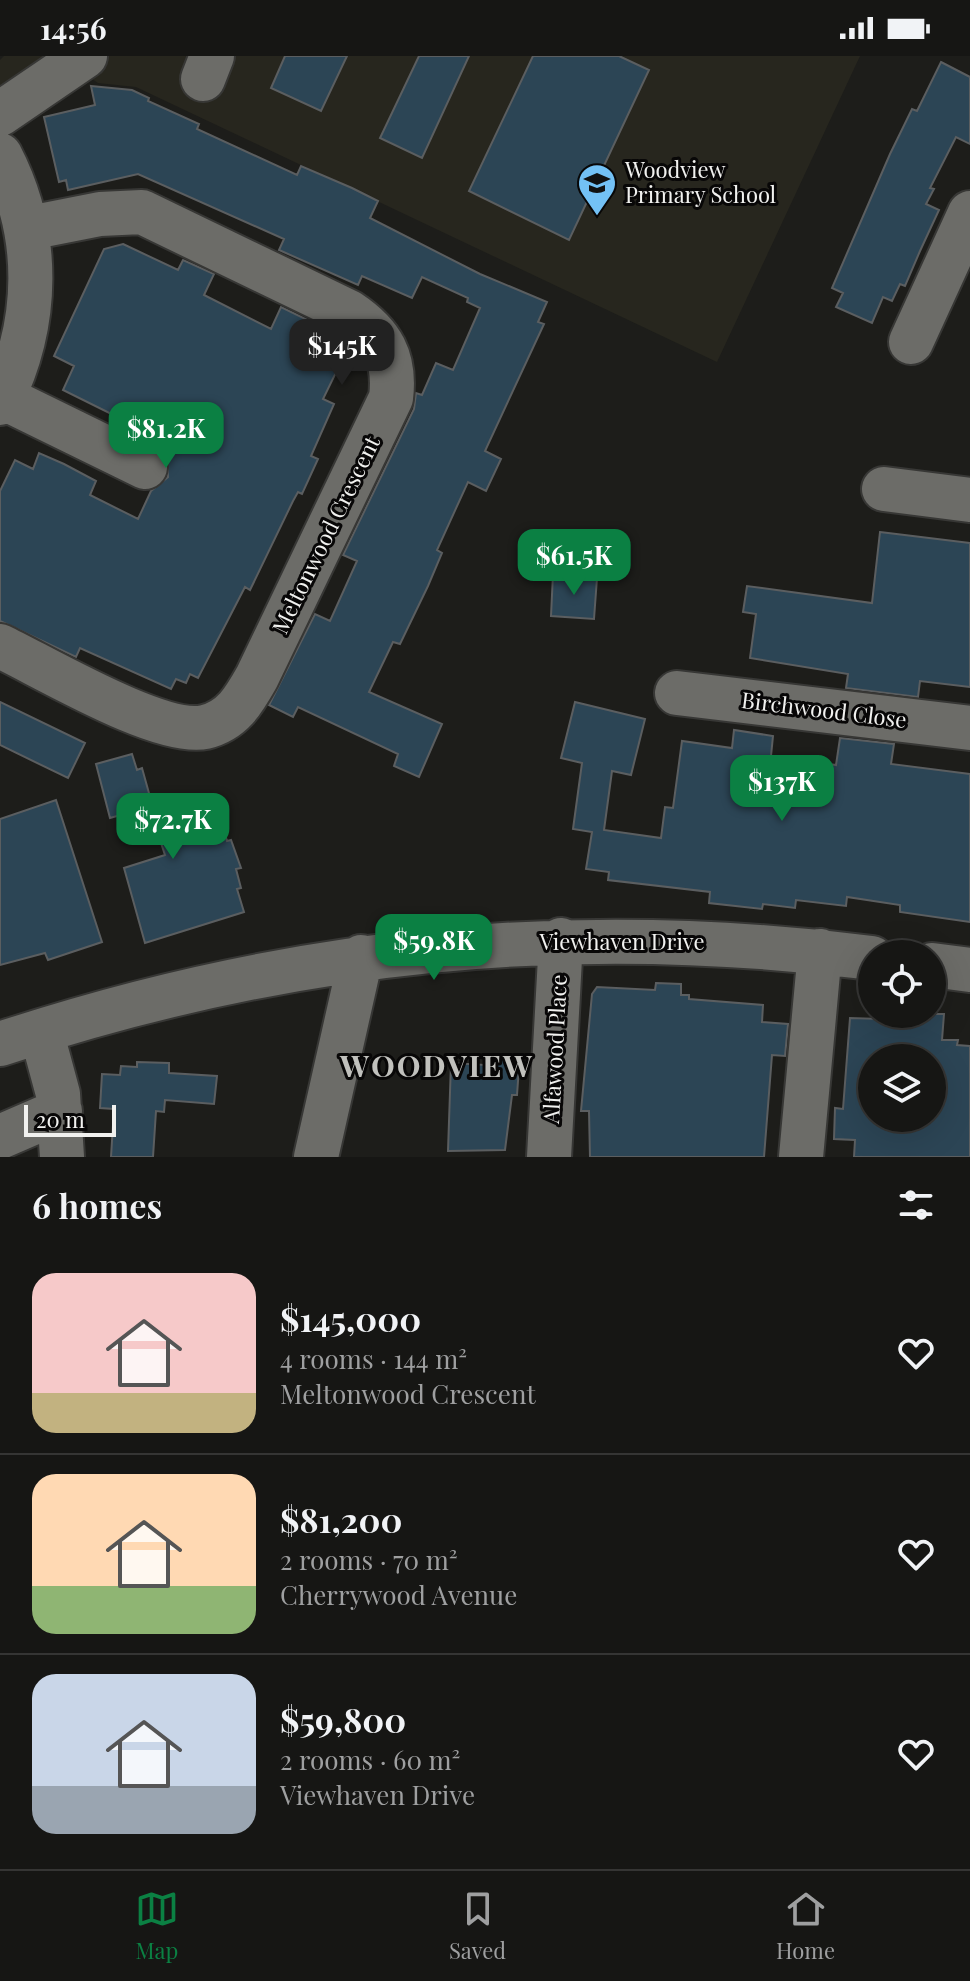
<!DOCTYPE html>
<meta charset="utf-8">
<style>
body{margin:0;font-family:"Playfair Display",serif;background:#1f1f1d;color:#f1f3f6;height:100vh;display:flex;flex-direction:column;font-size:30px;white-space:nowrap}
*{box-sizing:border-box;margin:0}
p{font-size:26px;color:#9e9fa0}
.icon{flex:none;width:44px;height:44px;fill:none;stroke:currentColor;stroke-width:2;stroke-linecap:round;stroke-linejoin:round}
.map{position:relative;height:1101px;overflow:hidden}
.drawer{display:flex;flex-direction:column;background:#161614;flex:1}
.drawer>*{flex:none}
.controls{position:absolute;left:858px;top:884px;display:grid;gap:16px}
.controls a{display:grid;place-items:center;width:88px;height:88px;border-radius:50%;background:#161614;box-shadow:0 8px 32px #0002,0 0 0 2px #353534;font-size:40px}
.scale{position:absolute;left:24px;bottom:20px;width:92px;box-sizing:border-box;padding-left:8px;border:4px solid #f1f1ef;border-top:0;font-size:22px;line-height:28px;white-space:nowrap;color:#f1f1ef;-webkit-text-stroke:6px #080707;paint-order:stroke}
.price{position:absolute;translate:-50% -68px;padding:0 18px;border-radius:16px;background:#0b8043;color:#fff;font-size:26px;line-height:52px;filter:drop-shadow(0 2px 4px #0008)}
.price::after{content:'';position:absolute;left:50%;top:48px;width:24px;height:18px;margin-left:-12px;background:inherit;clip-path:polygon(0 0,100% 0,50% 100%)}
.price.selected{background:#222;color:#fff}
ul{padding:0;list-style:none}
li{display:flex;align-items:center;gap:24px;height:200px;padding:0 32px}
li+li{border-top:2px solid #353534}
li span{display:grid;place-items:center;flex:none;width:224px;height:160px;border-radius:24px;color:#555}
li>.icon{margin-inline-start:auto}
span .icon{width:96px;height:96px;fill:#fffc;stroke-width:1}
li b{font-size:34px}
h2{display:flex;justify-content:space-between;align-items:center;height:96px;padding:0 32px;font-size:34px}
.status{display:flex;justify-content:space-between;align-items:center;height:56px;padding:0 40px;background:#161614;direction:ltr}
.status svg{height:22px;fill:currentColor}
.tab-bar{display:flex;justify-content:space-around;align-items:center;height:112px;border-top:2px solid #353534;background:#161614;font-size:22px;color:#9e9fa0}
.tab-bar a{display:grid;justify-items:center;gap:4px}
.tab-bar .selected{color:#0b8043}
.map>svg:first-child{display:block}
</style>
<div class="status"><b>14:56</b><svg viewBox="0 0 49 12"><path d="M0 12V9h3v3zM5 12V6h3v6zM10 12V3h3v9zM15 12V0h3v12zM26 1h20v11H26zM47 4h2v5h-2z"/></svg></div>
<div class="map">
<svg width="970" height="1101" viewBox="0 0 970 1101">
<rect width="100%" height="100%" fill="#1d1d1a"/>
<!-- built -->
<path fill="#27261e" d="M4,0h856l-143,306 -581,-275 -38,-4 -13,-9 -85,14v-28z"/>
<!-- building -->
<path fill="#2c4555" stroke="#5b5e60" stroke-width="2" fill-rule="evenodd" d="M285,0h62l-26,55 -50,-23z
M419,0h50l-47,102 -42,-20z
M533,0h86l30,14 -80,170 -100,-49z
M941,6l29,15v67l-14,-7 -26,51 4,1 -8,15 13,6 -19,41 -15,35 -5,-2 -8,17 -9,-4 -11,26 -36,-16 7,-14 -11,-5 58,-134 22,-45 5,2z
M91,30l41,4 17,8 -1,3 51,23 -2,5 100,46 4,-9 51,22 26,13 -8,17 110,56 67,28 -9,20 6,2 -59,127 16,8 -15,32 -18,-9 -31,68 5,3 -14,33 -28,58 -7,-2 -24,50 73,32 -23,53 -25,-11 4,-12 -100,-47 -5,10 -24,-12 46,-91 15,7 27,-60 -14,-6 71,-146 2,-16 6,2 14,-32 17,7 27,-62 -13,-6 1,-4 -46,-21 -10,21 -50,-22 -4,9 -79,-35 5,-11 -146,-65 -70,16 -2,-10 -7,2 -15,-65 51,-12z
M123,188l55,26 5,-10 31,14 -10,21 67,34 10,-22 45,22 -4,8 25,13 -24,49 11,5 -23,52 7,3 -16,35 -4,-2 -5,9 -43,89 -5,-3 -47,91 -8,-4 -4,9 -10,-4 -5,10 -91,-41 -4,9 -76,-36v-130l15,-31 18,9 6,-16 25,11 32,17 -6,14 48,24 13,-28 17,-14 -1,-22 5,-11 -109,-54 11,-24 -20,-10 50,-107z
M880,476l90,11v144l-50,-6 -2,16 -72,-9 2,-14 -98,-16 6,-44 -13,-2 4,-26 125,17z
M553,518l44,4 -3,41 -43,-3z
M0,646l85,41 -17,35 -68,-33z
M575,646l70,17 -14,56 -19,-4 -8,59 57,8 4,-31 8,1 9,-67 50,7 2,-18 39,6 -2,20 65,9 4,-27 54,6 -3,20 79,10v148l-70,-10v-7l-53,-8 -1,9 -50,-6 -1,8 -32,-4 -1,5 -53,-6 1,-11 -102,-12 1,-8 -23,-3 6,-37 -19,-3 9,-66 -21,-5z
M132,698l5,16 5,-2 10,36 21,-6 8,28 22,-7 4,13 16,-5 4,14 4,-1 10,28 -5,1 5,19 -4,1 7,23 -99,31 -21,-75 41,-13 -16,-48 -39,11 -14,-54z
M56,744l46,142 -54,18 -3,-7 -45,12v-146z
M656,927l25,1v11h8v4l74,6 -1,17 26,2 -3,32 -13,-1 -8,102h-174l-1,-46h-8l11,-117 5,-7 58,3z
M914,958h30l-2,26h16l-1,5 13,1v111h-116l1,-17 -21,-1 1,-31 8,1 7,-91 63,2zM872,1002h60v60h-60z
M485,1000l30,2v9h4l-2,28h-5l-7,55 -57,1 3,-88 34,2z
M137,1006l32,1v10l48,3 -3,28 -49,-4 -1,12 -8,-1 -3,46h-42l3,-48 -14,-1 2,-34 18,1 1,-9 16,1z"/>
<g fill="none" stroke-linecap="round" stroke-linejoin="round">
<!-- minor casing -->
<g stroke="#373735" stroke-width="48">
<path id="minor" d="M203,23l9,-23
M0,58l85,-58
M0,99c41,79 40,168 0,248
M911,286l59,-129
M0,340l145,71
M884,433l86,11
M0,590c44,21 161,91 205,81 28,-7 39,-27 52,-50l134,-279c5,-40 -9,-64 -42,-86l-207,-100 -42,2 -71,14
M677,637l293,35
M932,909l38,5
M41,975l17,63 4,63
M0,988c291,-96 568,-124 872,-86
M0,1081l60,-26
M316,1101l45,-200
M549,1101l12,-217
M801,1101l19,-206"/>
</g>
<!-- minor -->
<use href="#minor" stroke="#6c6c68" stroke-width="44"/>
</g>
<!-- icons -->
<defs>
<g id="school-pin" transform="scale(2)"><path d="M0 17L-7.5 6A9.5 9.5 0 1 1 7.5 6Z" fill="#73c1f5" stroke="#080707"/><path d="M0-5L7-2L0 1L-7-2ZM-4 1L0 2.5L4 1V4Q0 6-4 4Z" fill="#111"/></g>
</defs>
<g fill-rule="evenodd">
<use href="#school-pin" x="597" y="127"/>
</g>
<g text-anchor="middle" stroke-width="6" stroke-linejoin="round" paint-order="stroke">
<!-- poi labels -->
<g font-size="22" fill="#f1f1ef" stroke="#080707" text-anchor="start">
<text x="625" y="122">Woodview<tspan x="625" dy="25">Primary School</tspan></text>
</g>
<!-- street labels -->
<g font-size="22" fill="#f1f1ef" stroke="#080707">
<text transform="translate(326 479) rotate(-64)" y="8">Meltonwood Crescent</text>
<text transform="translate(824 654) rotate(7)" y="8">Birchwood Close</text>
<text x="622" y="894">Viewhaven Drive</text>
<text transform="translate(555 993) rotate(-87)" y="8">Alfawood Place</text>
</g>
<!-- district labels -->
<g font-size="30" font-weight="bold" letter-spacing="2" fill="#c1c1bd" stroke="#080707">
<text x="437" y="1021">WOODVIEW</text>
</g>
</g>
</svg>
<div class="controls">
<a><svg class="icon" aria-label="locate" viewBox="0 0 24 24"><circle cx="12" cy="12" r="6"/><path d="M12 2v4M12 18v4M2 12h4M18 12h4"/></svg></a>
<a><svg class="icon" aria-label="layers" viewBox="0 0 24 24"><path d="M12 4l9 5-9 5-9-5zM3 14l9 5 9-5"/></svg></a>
</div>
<div class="scale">20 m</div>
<b class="price selected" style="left:342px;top:331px">$145K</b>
<b class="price" style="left:166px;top:414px">$81.2K</b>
<b class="price" style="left:574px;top:541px">$61.5K</b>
<b class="price" style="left:782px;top:767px">$137K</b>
<b class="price" style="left:173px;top:805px">$72.7K</b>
<b class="price" style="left:434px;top:926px">$59.8K</b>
</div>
<section class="drawer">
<h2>6 homes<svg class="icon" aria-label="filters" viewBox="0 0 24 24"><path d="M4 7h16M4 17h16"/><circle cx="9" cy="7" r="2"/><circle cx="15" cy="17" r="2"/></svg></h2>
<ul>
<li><span style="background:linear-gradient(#f6c9c9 75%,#c2b280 0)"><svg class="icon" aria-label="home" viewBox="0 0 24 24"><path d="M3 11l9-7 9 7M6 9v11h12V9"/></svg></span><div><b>$145,000</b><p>4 rooms · 144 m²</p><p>Meltonwood Crescent</p></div><svg class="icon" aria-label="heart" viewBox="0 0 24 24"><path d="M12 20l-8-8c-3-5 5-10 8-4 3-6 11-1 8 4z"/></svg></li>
<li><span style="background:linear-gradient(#ffd9b3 70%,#8fb573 0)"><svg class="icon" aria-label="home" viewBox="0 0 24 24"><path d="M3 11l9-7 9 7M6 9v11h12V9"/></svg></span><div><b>$81,200</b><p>2 rooms · 70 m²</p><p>Cherrywood Avenue</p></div><svg class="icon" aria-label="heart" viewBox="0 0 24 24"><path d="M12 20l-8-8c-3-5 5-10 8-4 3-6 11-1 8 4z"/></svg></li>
<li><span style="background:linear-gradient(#c9d6e8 70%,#9aa5b1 0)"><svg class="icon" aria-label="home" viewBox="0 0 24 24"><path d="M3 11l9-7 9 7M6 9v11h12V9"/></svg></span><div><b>$59,800</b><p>2 rooms · 60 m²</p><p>Viewhaven Drive</p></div><svg class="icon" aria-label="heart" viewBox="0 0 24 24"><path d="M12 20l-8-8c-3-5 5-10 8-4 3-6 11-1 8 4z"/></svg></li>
</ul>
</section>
<nav class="tab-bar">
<a class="selected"><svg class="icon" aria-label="map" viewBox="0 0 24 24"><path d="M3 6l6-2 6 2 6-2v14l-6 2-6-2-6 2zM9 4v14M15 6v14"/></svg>Map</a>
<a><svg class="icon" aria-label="saved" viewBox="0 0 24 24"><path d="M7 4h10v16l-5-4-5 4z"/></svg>Saved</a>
<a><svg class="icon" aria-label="home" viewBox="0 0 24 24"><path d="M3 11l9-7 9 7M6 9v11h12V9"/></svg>Home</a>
</nav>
